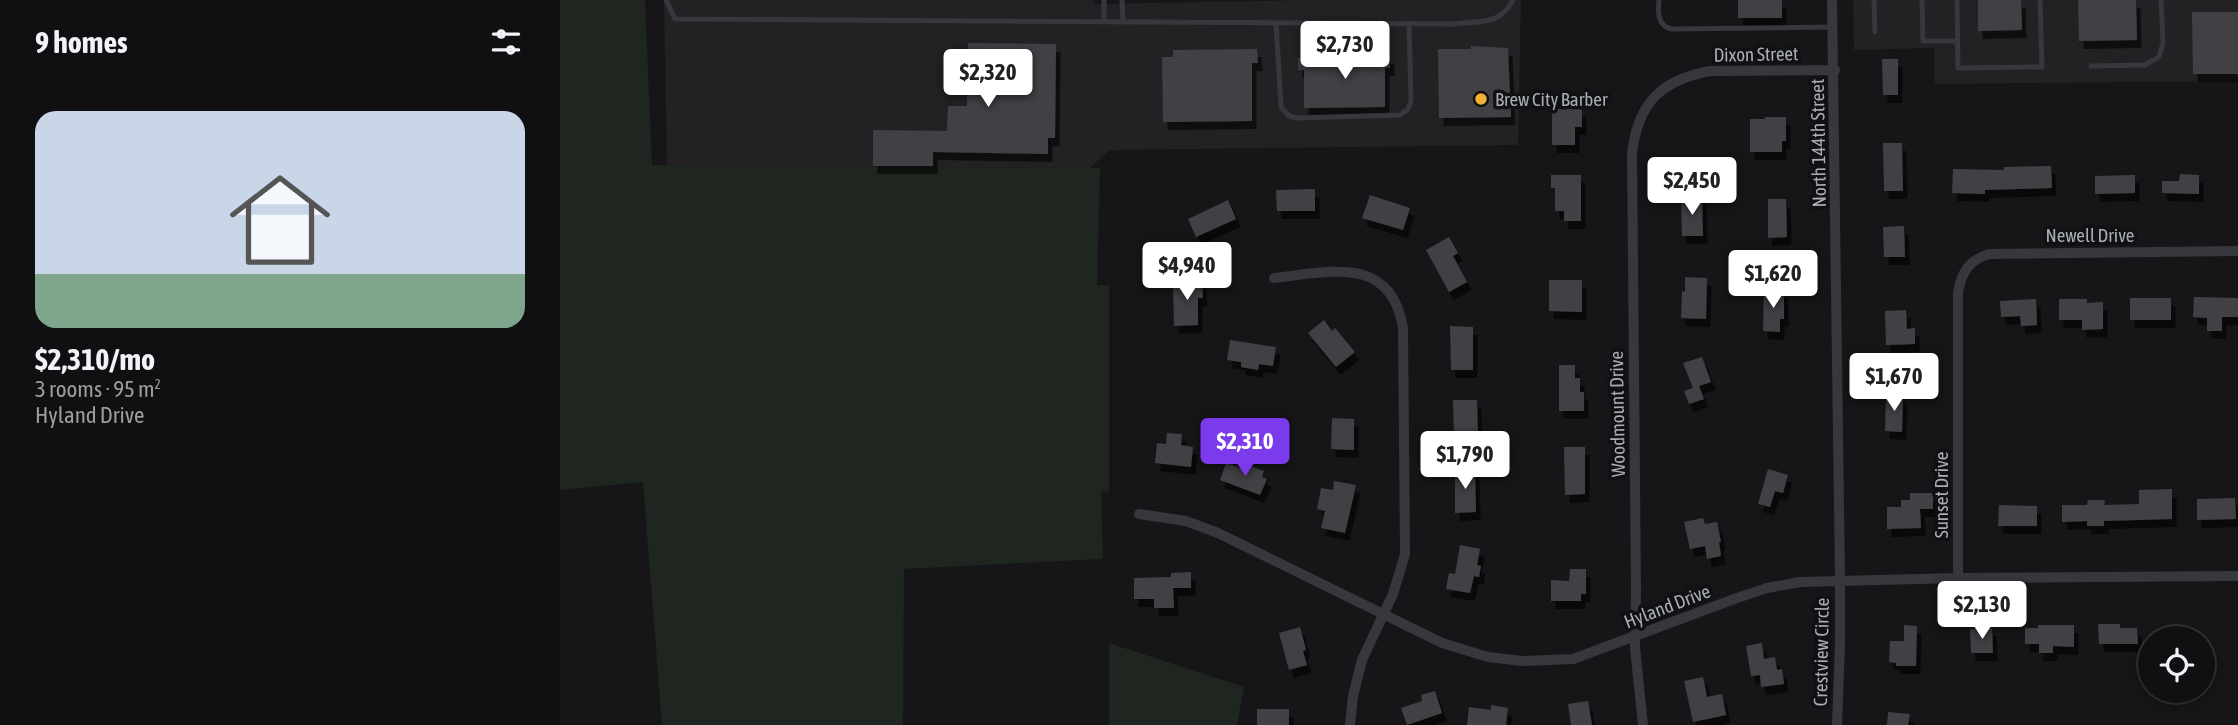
<!DOCTYPE html>
<meta charset="utf-8">
<style>
body{margin:0;font-family:"Asap Condensed",sans-serif;background:#1e1e20;color:#f1f3f6;height:100vh;display:flex;flex-direction:column;font-size:26px;white-space:nowrap}
*{box-sizing:border-box;margin:0}
p{font-size:23px;color:#9c9d9f}
.icon{flex:none;width:38px;height:38px;fill:none;stroke:currentColor;stroke-width:2;stroke-linecap:round;stroke-linejoin:round}
.map{position:relative;flex:1;overflow:hidden}
.sheet{display:flex;flex-direction:column;background:#101012;width:560px}
.sheet>*{flex:none}
.controls{position:absolute;left:1578px;top:626px;display:grid;gap:14px}
.controls a{display:grid;place-items:center;width:77px;height:77px;border-radius:50%;background:#101012;box-shadow:0 4px 10px #0003,0 0 0 2px #303032;font-size:35px}
.price{position:absolute;translate:-50% -60px;padding:0 16px;border-radius:7px;background:#fff;color:#222;font-size:23px;line-height:46px;filter:drop-shadow(0 2px 4px #0008)}
.price::after{content:'';position:absolute;left:50%;top:42px;width:21px;height:16px;margin-left:-10px;background:inherit;clip-path:polygon(0 0,100% 0,50% 100%)}
.price.selected{background:#7c3aed;color:#fff}
ul{padding:0;list-style:none}
li{display:grid;align-content:center;gap:14px;height:371px;padding:0 35px}
li+li{border-top:2px solid #303032}
li span{display:grid;place-items:center;height:217px;border-radius:21px;color:#555}
li>.icon{margin-inline-start:auto}
span .icon{width:126px;height:126px;fill:#fffc;stroke-width:1}
li b{font-size:30px}
h2{display:flex;justify-content:space-between;align-items:center;height:84px;padding:0 35px;font-size:30px}
main{display:flex;flex:1;min-height:0}
.map>svg:first-child{display:block}
</style>
<main>
<section class="sheet">
<h2>9 homes<svg class="icon" aria-label="filters" viewBox="0 0 24 24"><path d="M4 7h16M4 17h16"/><circle cx="9" cy="7" r="2"/><circle cx="15" cy="17" r="2"/></svg></h2>
<ul>
<li><span style="background:linear-gradient(#c9d6e8 75%,#7fa58c 0)"><svg class="icon" aria-label="home" viewBox="0 0 24 24"><path d="M3 11l9-7 9 7M6 9v11h12V9"/></svg></span><div><b>$2,310/mo</b><p>3 rooms · 95 m²</p><p>Hyland Drive</p></div></li>
</ul>
</section>
<div class="map">
<svg width="1678" height="725" viewBox="0 0 1678 725">
<defs>
<filter id="shadow"><feDropShadow dx="4.5" dy="8" stdDeviation="0" flood-color="#0009"/></filter>
</defs>
<rect width="100%" height="100%" fill="#161618"/>
<!-- built -->
<path fill="#222225" d="M104,0h428l4,4 209,-4h216l-3,145 -408,5 -20,18 -423,-3z
M1293,0h385v81l-303,3 -1,-36 -80,2z"/>
<!-- green -->
<path fill="#1e261f" d="M0,0h85l7,165 448,3 -3,117h12v207l-8,-1 2,68 -199,10 -1,156h-241l-19,-243 -83,8z
M549,643l135,44 -7,38h-128z"/>
<!-- building -->
<path fill="#404145" filter="url(#shadow)" d="M1178,0h44v18h-44z
M1418,0h43l1,30 -44,1z
M1518,0h58l1,40 -58,1z
M1632,12h46v62h-45z
M408,43l88,1 -1,94h-7v16l-115,-2v14h-60v-36l74,1 1,-25h19z
M911,46l37,2 3,69 -72,1 -1,-69h33z
M697,49l1,14h-6v58l-89,1 -1,-65h11v-7z
M812,55l18,1v12h-5v39l-81,1v-38h-6v-12h18v-2z
M1322,59h16v36h-15z
M992,109h30v18h-7v18h-23z
M1205,117h21v24h-4v11h-32v-33h15z
M1323,143h19l1,48h-19z
M1491,166l1,22 -67,2v4l-33,-1 1,-24 51,1v-3z
M1620,174l19,1v19l-37,-1v-12h17z
M991,175h30v46h-17v-10h-9v-23h-4z
M1575,175v18l-40,1v-18z
M755,189v22h-38l-1,-21z
M810,195l40,13 -7,22 -41,-12z
M1142,197l1,39h-21l-1,-38z
M1208,199h18l1,38 -19,1z
M668,200l8,19 -40,18 -8,-18z
M1344,226l1,31h-21l-1,-30z
M889,237l9,16 -5,3 14,26 -18,10 -23,-42z
M1125,277l22,1 -1,41 -25,-1 1,-27 3,1z
M989,280h33v32l-33,-1z
M613,281h29l1,17h-5v27l-24,1z
M1204,289l20,1v29h-4v13l-17,-1z
M1634,297l44,1v19h-16v14h-15v-13l-14,-1z
M1570,298h41v22h-41z
M1476,299l1,26 -16,1 -1,-10 -19,1 -1,-16z
M1499,299h28v4l16,-1v27l-21,1v-10h-23z
M1346,310l1,19 8,-1v16l-29,1 -1,-34z
M764,320l8,11 3,-3 20,24 -19,15 -28,-34z
M890,326l23,1v43h-22z
M670,340l46,7 -3,19 -14,-2 -1,6 -17,-3v-5l-14,-2z
M1142,357l9,25 -12,4 5,13 -15,5 -5,-13 9,-3 -10,-25z
M999,365h16v13h5v14h4v19h-25z
M1326,395h17l-1,37 -17,-1z
M893,400h24l1,38 -24,1z
M772,418l22,1v31l-23,-1z
M607,433l15,1 -1,11 12,2 -2,20 -36,-4 2,-20 9,1z
M1004,447h21v47l-20,1z
M666,463l14,5 2,-5 22,8 -2,6 5,2 -7,16 -40,-15z
M895,469h20l1,43 -21,1z
M1208,469l20,6 -5,18 -8,-2 -5,16 -12,-3z
M774,481l22,4 -11,48 -24,-5 4,-17 -8,-2 4,-21 12,2z
M1612,489v30l-68,2v5h-17v-5l-25,1v-17h25l1,-5h17l-1,5 35,-1v-14z
M1350,493h23v16h-13l1,19 -34,1v-22h14v-7h9z
M1675,498l1,21 -39,1v-21z
M1439,505l38,1v20h-39z
M1143,518l2,6 12,-2 4,20h-2l2,14 -14,3 -2,-13 -15,3 -6,-27z
M900,545l20,4 -3,16 4,1 -2,11 -5,-1 -4,17 -24,-4 3,-16 6,1z
M1010,569h16v25h-5v7h-30v-21l18,1z
M631,572v16h-18l1,20h-20v-9h-20v-21l37,-1v-4z
M1538,624h22v4h17l1,16h-39z
M1344,625l13,1 -1,40h-20v-3l-7,-1 1,-21h14z
M1478,625h36v22l-21,-1v7h-14v-9h-14v-16h13z
M740,627l6,23 -3,1 4,14 -18,5 -10,-37z
M1432,628l1,25h-22l-1,-24z
M1202,643l2,16 11,-2 2,13 5,-1 2,15 -23,3 -1,-12 -9,1 -5,-30z
M1143,677l4,20 15,-3 4,21 -33,7 -9,-41z
M875,691l7,22 -35,12 -6,-17 21,-7 -1,-6z
M1028,701l4,24h-21l-3,-21z
M931,705l17,3 -2,17h-39l2,-18 22,3z
M697,709h32v16h-32z
M1328,712l22,2 -2,11h-21z"/>
<g fill="none" stroke-linecap="round" stroke-linejoin="round">
<!-- lane -->
<path stroke="#37383d" stroke-width="5" d="M106,0l9,19 780,5c26,-3 45,1 58,-24
M544,0v22
M562,0l1,22
M1099,0c-1,12 -2,25 12,29l161,-2
M1314,0l1,32
M1362,0l1,41h35
M1397,0l1,68 84,-1 -2,-67
M716,23l5,84 8,9 8,2 103,-3 8,-6 3,-8 -2,-78
M1531,66l54,-1 14,-8 4,-14 -2,-43"/>
<!-- street -->
<path stroke="#37383d" stroke-width="10" d="M1272,0l8,580v64l-3,81
M714,278c55,-6 117,-24 129,50l2,226 -12,40 -31,66 -9,36 -3,29
M579,514l47,7 32,12 224,110 46,14 34,4 51,-2 164,-61 30,-10 33,-6 158,-4 280,-2
M1398,578v-285c3,-20 11,-33 31,-39l249,-3
M1083,725l-8,-77 1,-58 -4,-437c6,-50 29,-73 78,-82l125,-1"/>
</g>
<!-- markers -->
<circle fill="#f2b134" stroke="#111113" stroke-width="2.5" cx="921" cy="99" r="7"/>
<g text-anchor="middle" stroke-width="7" stroke-linejoin="round" paint-order="stroke">
<!-- street labels -->
<g font-size="19" fill="#a8adb8" stroke="#111113">
<text transform="translate(1196 54) rotate(-1)" y="7">Dixon Street</text>
<text transform="translate(1258 143) rotate(-91)" y="7">North 144th Street</text>
<text x="1530" y="242">Newell Drive</text>
<text transform="translate(1057 414) rotate(-91)" y="7">Woodmount Drive</text>
<text transform="translate(1381 495) rotate(-90)" y="7">Sunset Drive</text>
<text transform="translate(1107 606) rotate(-21)" y="7">Hyland Drive</text>
<text transform="translate(1261 652) rotate(-89)" y="7">Crestview Circle</text>
</g>
<!-- poi labels -->
<g font-size="19" fill="#a8adb8" stroke="#111113" text-anchor="start">
<text x="935" y="106">Brew City Barber</text>
</g>
</g>
</svg>
<div class="controls">
<a><svg class="icon" aria-label="locate" viewBox="0 0 24 24"><circle cx="12" cy="12" r="6"/><path d="M12 2v4M12 18v4M2 12h4M18 12h4"/></svg></a>
</div>
<b class="price" style="left:785px;top:81px">$2,730</b>
<b class="price" style="left:428px;top:109px">$2,320</b>
<b class="price" style="left:1132px;top:217px">$2,450</b>
<b class="price" style="left:627px;top:302px">$4,940</b>
<b class="price" style="left:1213px;top:310px">$1,620</b>
<b class="price" style="left:1334px;top:413px">$1,670</b>
<b class="price selected" style="left:685px;top:478px">$2,310</b>
<b class="price" style="left:905px;top:491px">$1,790</b>
<b class="price" style="left:1422px;top:641px">$2,130</b>
</div>
</main>
